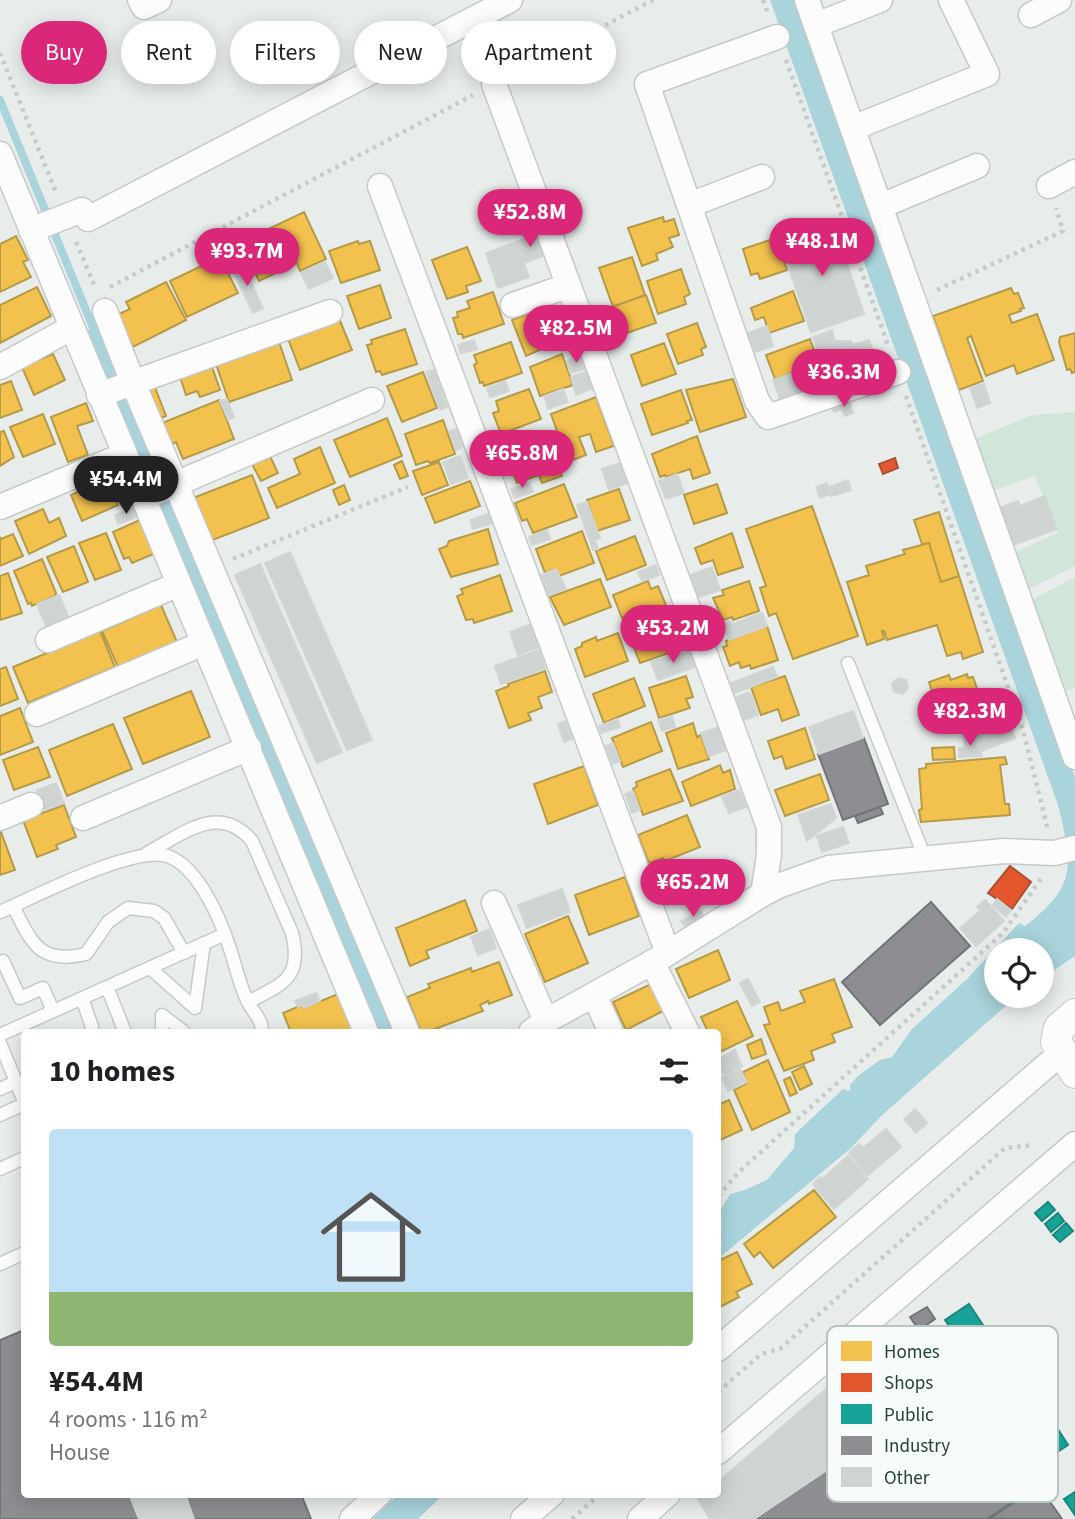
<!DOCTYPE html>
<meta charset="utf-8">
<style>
body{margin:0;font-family:"Source Sans 3",sans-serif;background:#f6f6f6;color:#202124;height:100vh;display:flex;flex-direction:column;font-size:26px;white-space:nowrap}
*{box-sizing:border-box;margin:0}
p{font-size:23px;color:#757577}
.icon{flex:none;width:38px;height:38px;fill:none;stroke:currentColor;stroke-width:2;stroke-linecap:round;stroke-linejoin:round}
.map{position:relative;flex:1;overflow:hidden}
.sheet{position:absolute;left:21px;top:1029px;width:700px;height:469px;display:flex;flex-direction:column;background:#fff;border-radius:7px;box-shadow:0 4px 18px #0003}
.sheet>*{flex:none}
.banner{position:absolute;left:21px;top:21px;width:700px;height:63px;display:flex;gap:14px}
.fabs{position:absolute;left:984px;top:938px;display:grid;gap:14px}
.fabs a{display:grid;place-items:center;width:70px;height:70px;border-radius:50%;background:#fff;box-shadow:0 4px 18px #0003;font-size:35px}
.price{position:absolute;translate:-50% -60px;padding:0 16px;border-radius:24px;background:#db2777;color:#fff;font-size:23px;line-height:46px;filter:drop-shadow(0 2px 4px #0008)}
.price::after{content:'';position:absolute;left:50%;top:42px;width:21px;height:16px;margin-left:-10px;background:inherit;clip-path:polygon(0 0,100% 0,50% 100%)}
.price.active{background:#222;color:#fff}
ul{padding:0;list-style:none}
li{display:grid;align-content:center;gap:14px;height:371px;padding:0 28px}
li span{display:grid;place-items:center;height:217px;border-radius:7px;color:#555}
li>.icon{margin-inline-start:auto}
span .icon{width:126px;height:126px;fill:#fffc;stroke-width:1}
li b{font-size:30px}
h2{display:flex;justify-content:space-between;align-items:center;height:84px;padding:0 28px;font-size:30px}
.pill{padding:0 24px;border-radius:32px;background:#fff;box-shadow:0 4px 18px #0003;font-size:24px;line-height:63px}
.pill.active{background:#db2777;color:#fff}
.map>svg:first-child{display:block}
</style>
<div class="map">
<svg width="1075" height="1519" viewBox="0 0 1075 1519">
<rect width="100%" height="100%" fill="#e8edeb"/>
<!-- green -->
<path fill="#d1e6d8" d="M1075,412v154l-52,26 -13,-38 48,-21 -23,-57 -45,16 -18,-52 60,-25z
M1075,577v111l-14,4 -33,-90z"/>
<!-- water -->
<path fill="#a9d4db" d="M770,0h26l279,777v179l-34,23v-29h-45v46h21l-136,120 -30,32 -133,111v-44l12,-21 15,-4 22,-10 27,-32 1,-14 48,-45 7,2v-6l8,-9 22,-16 12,-3 20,-28 55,-50 52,-56 6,3c50,-39 49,-57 33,-121z
M102,324l302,708h-26l-292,-701z
M398,1495l1,-1 44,1 -25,24h-46z"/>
<!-- homes -->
<path fill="#f2c14e" stroke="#b49b48" stroke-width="2" d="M304,212l22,47 -26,12 -3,-8 -38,18 -18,-39z
M663,217l1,5 10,-3 5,16 -10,3 4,9 -17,7 2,6 -16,6 -14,-38z
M16,236l12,24 -5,2 8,15 -31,15v-48z
M776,238l11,32 -27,9 -2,-6 -7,2 -8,-26z
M358,241l1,3 11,-3 10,29 -39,13 -12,-32z
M236,246l6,15 -16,8 12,24 -51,24 -17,-36 44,-21 -1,-3z
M467,247l14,34 -15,5 2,6 -21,7 -15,-39z
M632,257l13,38 -32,12 -14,-39z
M681,269l9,25 -6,3 2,7 -28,10 -11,-33z
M166,282l20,38 -53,27 -16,-32 13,-6 -4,-7z
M380,285l11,33 -32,11 -12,-33z
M37,287l14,29 -51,27v-38z
M1011,288l3,6 4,-1 6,15 -4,1 1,2 -12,4 3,8 25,-9 17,46 -37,14 -3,-9 -28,11 -15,-40 -4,2 16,43 -24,9 -26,-74z
M793,291l11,30 -35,12 -5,-16 -9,3 -4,-12z
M493,292l11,32 -41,14 -1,-4h-4l-5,-16 5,-1 -1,-5 13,-4 -3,-7z
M646,295l10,28 -35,12 -10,-28z
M545,308l10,24 -18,6 5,11 -16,7 -14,-36z
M338,316l14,34 -52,20 -13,-34z
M697,323l9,24 -5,2 2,6 -25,9 -11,-30z
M405,329l12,35 -35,11 -2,-4 -4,1 -9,-27 5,-1 -1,-4z
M1075,333v39l-3,1 -2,-4 -3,1 -8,-28 1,-5z
M277,336l15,44 -63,22 -15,-44z
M810,339l9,25 -44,15 -9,-24z
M511,342l11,31 -38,13 -1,-4 -3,1 -6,-18 3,-2 -3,-8z
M664,343l12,31 -34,12 -11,-31z
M53,354l12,26 -31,15 -12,-28z
M562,354l11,31 -33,11 -10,-29z
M210,361l10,29 -20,7 -3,-6 -11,4 -8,-24z
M423,372l14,36 -35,14 -15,-36z
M733,379l13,38 -46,15 -14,-42z
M11,381l11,29 -22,8v-33z
M153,382l13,34 -11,5 -14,-35z
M529,389l12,30 -40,15 -8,-21 6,-2 -3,-10z
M681,390l11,30 -5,1 1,2 -36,12 -11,-31z
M596,397l18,49 -18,6 -6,-18 -11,3 7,18 -18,7 -17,-48z
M219,400l15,39 -51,20 -7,-17 -11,5 -8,-22z
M86,403l7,18 -16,5 11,29 -20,7 -17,-45z
M43,414l12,30 -32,13 -13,-30z
M387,418l15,38 -52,21 -16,-37z
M443,420l12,34 -25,9 -2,-2 -12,4 -11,-31z
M4,431l10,26 -14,9v-34z
M697,436l13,37 -17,6 -3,-10 -24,8 -1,-2 -5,2 -8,-23z
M548,439l14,37 -20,7 -3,-8 -22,8 -11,-29z
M320,447l15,36 -58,25 -9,-20 32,-14 -6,-15z
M270,456l8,17 -17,8 -9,-17z
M402,461l6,15 -8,3 -6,-14z
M439,462l9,23 -26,10 -9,-24z
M252,475l17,43 -59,23 -17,-43z
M106,479l12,26 -36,16 -11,-26z
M470,481l10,25 -45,17 -10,-25z
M564,484l13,33 -44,16 -6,-14 -5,2 -7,-18z
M717,484l10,29 -33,11 -10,-29z
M344,485l6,15 -11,5 -6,-15z
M619,489l11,31 -33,11 -10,-31z
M812,506l46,130 -65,23 -17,-46 -7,3 -9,-28 6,-2 -20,-57z
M43,509l6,14 10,-5 7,18 -37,18 -14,-33z
M939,512l20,64 -18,6 -12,-39 -7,1 -8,-24z
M142,519l14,34 -24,10 -3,-6 -5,2 -11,-27z
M488,529l10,35 -47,13 -12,-28 8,-3 2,-5z
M582,531l12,32 -35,13 -3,-7 -11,4 -9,-24z
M106,533l15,37 -26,10 -16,-37z
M732,533l11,34 -25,8 -5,-15 -12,4 -6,-16z
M13,534l10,22 -23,10v-29l1,2z
M635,536l11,29 -39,15 -11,-29z
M929,543l12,39 18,-6 24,76 -20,7 -2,-7 -14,4 -10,-31 -50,15 -3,-9h-2l2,8 -17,6 -20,-63 22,-7 -3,-9 39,-12 -2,-4z
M74,546l14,36 -25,10 -16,-35z
M42,559l14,34 -1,3 -23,10 -1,-3 -3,1 -14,-33z
M8,573l14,40 -22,7v-44z
M500,575l12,36 -38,12 -1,-4 -7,1 -9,-24 6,-2 -2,-5z
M600,579l11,28 -47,18 -14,-28z
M648,581l3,8 7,-3 8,19 -29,11 -2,-2 -13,4 -9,-23z
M749,581l10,30 -26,9 -1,-3 -9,3 -10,-22 11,-3 -2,-5z
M161,605l16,37 -59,25 -16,-36z
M767,626l11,34 -27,9 -1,-4 -9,3 -2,-6 -9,4 -7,-19 4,-1 -1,-5z
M671,629l9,25 -10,4 -1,-5 -29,10 -8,-21z
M100,631l15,36 -87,36 -15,-36z
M618,633l10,28 -43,16 -10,-28 7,-3v-3l14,-6 1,4z
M6,667l12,32 -18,7v-37z
M545,671l7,21 -14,5 4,11 -14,5 3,7 -22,8 -13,-37 13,-5 -1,-2z
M967,674l1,4 5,-1 8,23 -28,10 -2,-3 -9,3 -3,-7h-3l-7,-21 20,-7 2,5z
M686,676l7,21 -7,2 4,9 -31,10 -10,-30z
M785,676l14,39 -17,6 -4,-12 -17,6 -10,-28z
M634,678l11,28 -41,17 -11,-29z
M191,691l19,46 -67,27 -19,-46z
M20,708l13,34 -33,13v-39z
M651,722l11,29 -39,16 -11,-29z
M693,723l4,14 4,-2 8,24 -31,10 -12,-36z
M113,724l19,45 -65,27 -18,-46z
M805,728l10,31 -29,10 -4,-13 -8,3 -6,-18z
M38,747l12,30 -36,13 -11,-30z
M954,747l1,12 -22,1 -1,-12z
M1005,757l2,7 -7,1 5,39h4l1,11 -89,7 -2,-12 3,-1 -3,-40 7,-1v-4z
M720,765l3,8 7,-3 5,19 -44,17 -9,-24z
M584,766l14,39 -50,19 -14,-40z
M670,769l13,32 -40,14 -10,-26 4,-3 -1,-4z
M820,774l9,26 -44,16 -10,-26z
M64,805l12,32 -20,8 2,4 -21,8 -14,-37z
M687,815l13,32 -35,14 -2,-3 -14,5 -11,-28z
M1,832l14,38 -15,5v-42z
M625,877l14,39 -50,19 -14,-40z
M465,900l12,31 -51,20 3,7 -19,8 -14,-38z
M568,916l20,47 -43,19 -20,-48z
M718,950l12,30 -41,18 -13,-29z
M499,962l13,33 -23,9 -1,-3 -8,4 3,6 -56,21h-6l-14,-35 23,-9 -2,-4 43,-16 1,4z
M834,979l18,48 -20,7 3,8 -24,9 3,9 -30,11 -20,-46 6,-1 -6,-17 14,-5 3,9 24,-9 -5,-11z
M651,984l12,27 -37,19 -13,-28z
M338,994l16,38h-63l-8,-19 19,-8 2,3z
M737,1001l16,35 -35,17v-21h-10l-7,-15z
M761,1039l5,15 -14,5 -5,-14z
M768,1060l22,52 -38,18 -18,-40 13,-7 -4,-11z
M804,1066l8,18 -12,6 -8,-18z
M790,1077l7,16 -7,3 -6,-16z
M729,1100l13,30 -24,11v-36z
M814,1190l22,27 -63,51 -13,-16 -6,5 -10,-13z
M737,1252l15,32 -16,8 3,5 -21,11v-47z"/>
<!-- shops -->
<path fill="#e4572e" stroke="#aa5132" stroke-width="2" d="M895,458l3,10 -15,6 -4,-10z
M1010,866l21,16 -19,27 -24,-16z"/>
<!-- public -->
<path fill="#17a398" stroke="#1b867c" stroke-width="2" d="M1048,1202l7,8 -13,11 -7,-8z
M1058,1213l6,8 -13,11 -6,-8z
M1066,1223l7,8 -13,11 -7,-7z
M969,1304l60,90 -24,15 -60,-89z
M1045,1409l23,36 -29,19 -22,-36z
M1075,1492v23l-11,-16z"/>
<!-- industry -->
<path fill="#8d8d92" stroke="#6e7678" stroke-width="2" d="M864,738l24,66 -45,16 -25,-66z
M880,807l3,7 -25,9 -3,-7z
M931,902l39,44 -90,79 -38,-43z
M927,1307l8,12 -16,11 -9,-13z
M24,1330v164h105l10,25h-139v-179z
M971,1374l73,107 -57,38h-233z
M1039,1486l23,33h-73z
M185,1494h116l10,25h-117z"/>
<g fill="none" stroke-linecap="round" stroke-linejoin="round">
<!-- stream -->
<path stroke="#a9d4db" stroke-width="8" d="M0,100l97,237"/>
</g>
<!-- building -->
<path fill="#cfd4d2" stroke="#d1d6d4" stroke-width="2" d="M834,225l30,89 -53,18 -31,-89z
M536,234l7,22 -19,7 -8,-21z
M516,242l13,35 -31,11 -12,-35z
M241,262l22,46 -10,5 -22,-46z
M325,262l8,16 -24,11 -8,-16z
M565,308l8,24 -16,6 -9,-24z
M616,321l6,19 -16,6 -7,-19z
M767,326l6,20 -18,6 -7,-19z
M832,330l3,11h16l1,4 17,-5 10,28 -50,17 -16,-48z
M474,340l3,9 -16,4 -3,-8z
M582,356l4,12 -16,5 -3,-12z
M434,370l13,37 -7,3 -14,-38z
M588,371l6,17 -18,7 -5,-18z
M793,373l7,18 -20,8 -7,-19z
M505,381l4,10 -19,6 -3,-9z
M984,384l6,19 -13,5 -7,-20z
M563,389l5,13 -20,7 -4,-13z
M227,399l7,18 -6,3 -8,-19z
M849,401l4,12 -8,3 -3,-7 -8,3 -2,-4z
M457,429l6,18 -7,3 -7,-19z
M513,436l3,8 -19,7 -3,-9z
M460,456l8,22 -17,6 -8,-22z
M621,463l7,20 -19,7 -7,-21z
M677,474l7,19 -18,6 -7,-18z
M848,480l3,10 -19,6 -3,-9z
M529,483l4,9 -18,6 -4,-9z
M827,483l4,11 -11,4 -4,-11z
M1045,496l12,33 -44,16 -14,-37 19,-7 2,5z
M587,502l13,36 -5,2 3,9 -5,1 -16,-45z
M133,508l4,9 -19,7 -3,-9z
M490,513l3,10 -20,6 -3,-9z
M547,530l3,9 -18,6 -3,-8z
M290,552l82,188 -25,10 -82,-187z
M260,564l82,188 -25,11 -82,-188z
M656,565l3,10 -17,6 -4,-9z
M712,567l8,23 -21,7 -8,-22z
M556,569l10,20 -18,6 -7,-20z
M59,595l9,21 -22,10 -9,-22z
M661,608l7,18 -21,7 -7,-17z
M762,613l5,13 -38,14 -6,-17 7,-2 2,3z
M531,624l8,23 -21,8 -8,-23z
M539,650l6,19 -44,15 -6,-18z
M689,651l6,16 -37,13 -7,-18z
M773,667l4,10 -43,16 -3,-10z
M898,678l8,2 2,8 -5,6 -9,-2 -2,-8z
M750,692l8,23 -14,5 -8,-23z
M1003,709l12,29 -33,13 -11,-29z
M853,711l10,27 -44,16 -10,-27z
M672,716l3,11 -13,4 -4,-11z
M617,719l3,8 -19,6 -2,-7z
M565,721l7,18 -8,3 -6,-18z
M719,727l8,23 -18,6 -8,-23z
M976,736l6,20 -23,1v-9h6l-1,-11z
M613,743l7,18 -7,3 -7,-18z
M56,783l8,20 -19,7 -8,-20z
M739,790l7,17 -17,6 -7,-16z
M633,791l7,19 -8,3 -7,-19z
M831,804l5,14 -29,23 -9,-26z
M843,827l6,16 -27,9 -5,-16z
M674,859l3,8 -21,8 -3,-9z
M562,889l8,23 -43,16 -9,-23z
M997,899l14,11 -5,7 -13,-12z
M985,900l19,21 -28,25 -16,-18 20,-17 -3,-4z
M701,911l3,5 -19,10 -4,-5z
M489,929l7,19 -18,7 -7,-18z
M748,979l12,23 -8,4 -12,-23z
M316,993l4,8 -16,7 -2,-3 -4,2 -3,-6z
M735,1050l7,16 -17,10 -7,-16z
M740,1069l7,13 -19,9 -6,-13z
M915,1109l12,14 -11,10 -12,-14z
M886,1129l15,18 -33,28 -19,-22 10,-9 4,4z
M848,1156l20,23 -34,30 -21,-25 7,-7 2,2z
M938,1372l10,17 -194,130h-44l-12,-20 5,-5h15v-12l117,-101 28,39z
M129,1494h56l9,25h-55z"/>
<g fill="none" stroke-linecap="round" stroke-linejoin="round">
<!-- service casing -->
<g stroke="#c5cac8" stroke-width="15">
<path id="service" d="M848,663l77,195
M147,853c36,-19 72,-51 105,-12l40,92c11,45 -9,51 -44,69
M13,906c19,37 26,59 73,48l22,-32 20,-14 26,3 10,7 20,35
M0,912c34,-15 138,-69 170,-55 29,12 51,63 60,92 6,17 10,39 19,55 5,9 14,17 13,28
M0,962l3,-1 17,37 23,-10 10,23
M150,968l45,40 9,-65
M107,987l18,45
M82,998l10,29 -1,5
M162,1032v-17l22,17
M0,1035l225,-101
M0,1043l24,58
M0,1089l16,-7
M0,1115l24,-11
M0,1169l24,-11
M0,1264l24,-11"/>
</g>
<!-- minor casing -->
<g stroke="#c5cac8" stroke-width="27">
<path id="minor" d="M140,0l4,7 15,-7
M807,0l268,757
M1031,15l28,-15
M816,25l64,-25
M777,37l-130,47 110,317 11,16 130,-45
M494,84l275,743v28l-6,39
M853,128l134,-54 -36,-74
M0,154l366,878
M380,186l288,767
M1049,186l26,-14
M690,205l72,-28
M881,206l96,-40
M31,230l51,-20 6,9 422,-219
M513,305l54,-19
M105,311l28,72 274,649
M0,367l71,-39
M99,395l231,-83
M143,498l229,-98
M0,507l124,-52
M48,640l131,-56
M37,714l167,-71
M0,818l31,-13
M83,818l166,-70
M494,903l52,118
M652,962l35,70
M594,995l17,37
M531,1032l15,-11 114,-63 103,-64 15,-8 51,-18 175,-17 50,2 21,-5
M718,1349l343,-296
M718,1452l357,-308
M352,1519l27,-25
M523,1519l29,-25
M640,1519l28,-25"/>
</g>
<!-- tertiary casing -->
<g stroke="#c5cac8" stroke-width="32">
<path id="tertiary" d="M1075,1014l-16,14 -3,14 19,31"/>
</g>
<!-- path -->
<path stroke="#c3ccca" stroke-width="4.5" stroke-dasharray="3.5 5" stroke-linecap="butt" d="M763,0l6,16
M0,53l57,142
M786,60l103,288
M515,73l138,-73
M76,242l20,47
M110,287l363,-192
M937,290l126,-59 -7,-23
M906,396l117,334 25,100
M233,559l175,-72
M718,1196l23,-26 262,-237 39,-56
M718,1392l43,-38 19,-5 225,-201 29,-3
M572,1519l28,-25"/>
<!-- service -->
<use href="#service" stroke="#fcfcfc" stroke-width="12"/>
<!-- minor -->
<use href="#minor" stroke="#fcfcfc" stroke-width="24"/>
<!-- tertiary -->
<use href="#tertiary" stroke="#fcfcfc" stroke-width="30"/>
</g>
<!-- legend -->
<rect x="827" y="1326" width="231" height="176" rx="10" fill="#f7fbf9" stroke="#b8c4c0" stroke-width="2"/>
<rect x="841" y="1341" width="31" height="20" fill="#f2c14e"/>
<rect x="841" y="1373" width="31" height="19" fill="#e4572e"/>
<rect x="841" y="1404" width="31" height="20" fill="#17a398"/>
<rect x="841" y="1436" width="31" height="19" fill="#8d8d92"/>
<rect x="841" y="1467" width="31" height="20" fill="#cfd4d2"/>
<g font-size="19" fill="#24423a">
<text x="884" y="1358">Homes</text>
<text x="884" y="1389">Shops</text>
<text x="884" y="1421">Public</text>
<text x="884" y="1452">Industry</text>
<text x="884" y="1484">Other</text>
</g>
</svg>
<div class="fabs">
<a><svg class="icon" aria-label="locate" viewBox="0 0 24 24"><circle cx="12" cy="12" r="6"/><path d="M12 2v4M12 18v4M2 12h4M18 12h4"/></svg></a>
</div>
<b class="price" style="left:530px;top:249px">¥52.8M</b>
<b class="price" style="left:822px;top:278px">¥48.1M</b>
<b class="price" style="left:247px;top:288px">¥93.7M</b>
<b class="price" style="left:576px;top:365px">¥82.5M</b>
<b class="price" style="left:844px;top:409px">¥36.3M</b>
<b class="price" style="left:522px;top:490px">¥65.8M</b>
<b class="price active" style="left:126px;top:516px">¥54.4M</b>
<b class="price" style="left:673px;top:665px">¥53.2M</b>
<b class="price" style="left:970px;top:748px">¥82.3M</b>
<b class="price" style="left:693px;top:919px">¥65.2M</b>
<div class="banner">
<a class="pill active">Buy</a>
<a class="pill">Rent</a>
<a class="pill">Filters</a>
<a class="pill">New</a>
<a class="pill">Apartment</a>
</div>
<section class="sheet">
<h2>10 homes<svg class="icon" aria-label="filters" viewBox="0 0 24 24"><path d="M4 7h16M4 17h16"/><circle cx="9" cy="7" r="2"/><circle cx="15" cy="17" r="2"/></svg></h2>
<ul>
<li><span style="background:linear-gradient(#bfe0f5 75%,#8fb573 0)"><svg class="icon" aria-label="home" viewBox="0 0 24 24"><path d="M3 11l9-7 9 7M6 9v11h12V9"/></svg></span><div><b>¥54.4M</b><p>4 rooms · 116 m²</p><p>House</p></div></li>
</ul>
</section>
</div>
